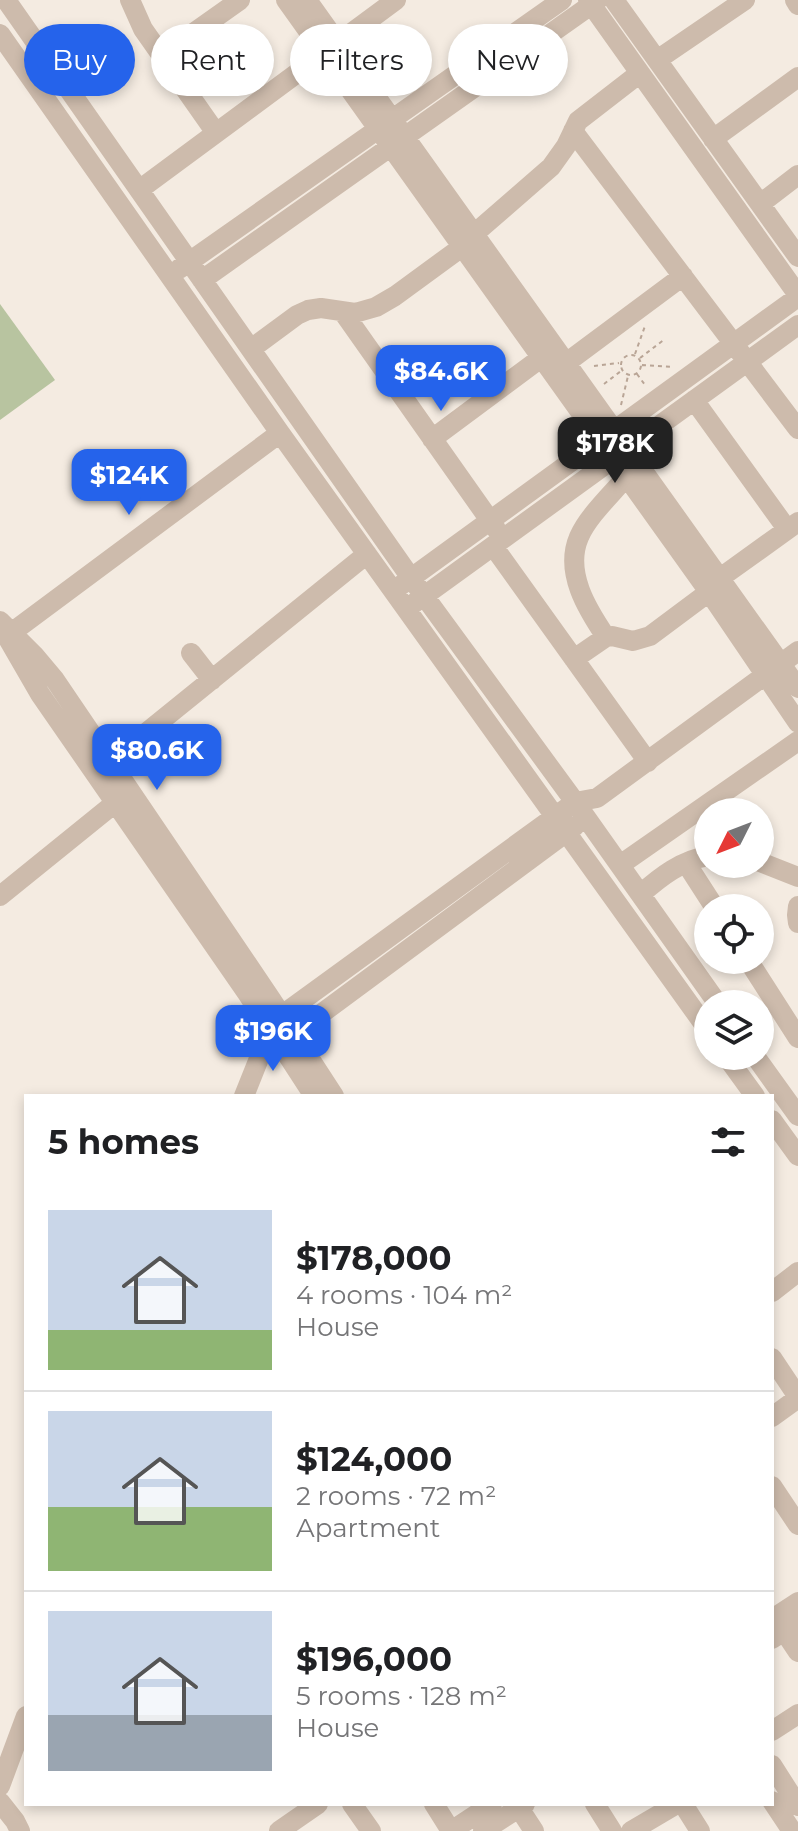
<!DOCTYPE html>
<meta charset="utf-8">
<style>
body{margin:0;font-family:Montserrat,sans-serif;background:#f2f2f2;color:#202124;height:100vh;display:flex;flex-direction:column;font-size:30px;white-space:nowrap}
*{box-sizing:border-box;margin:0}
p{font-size:26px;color:#757577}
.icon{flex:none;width:44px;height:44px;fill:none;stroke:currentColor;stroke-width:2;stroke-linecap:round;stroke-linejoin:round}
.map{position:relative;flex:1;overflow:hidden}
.sheet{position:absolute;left:24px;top:1094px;width:750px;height:712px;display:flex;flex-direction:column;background:#fff;border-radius:0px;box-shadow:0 4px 12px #0003}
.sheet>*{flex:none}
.top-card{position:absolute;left:24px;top:24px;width:750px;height:72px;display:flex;gap:16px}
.needle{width:52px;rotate:228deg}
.fabs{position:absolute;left:694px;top:798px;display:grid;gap:16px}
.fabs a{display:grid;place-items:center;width:80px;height:80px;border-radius:50%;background:#fff;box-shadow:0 4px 12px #0003;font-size:40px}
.price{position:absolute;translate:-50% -68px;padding:0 18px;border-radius:16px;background:#2563eb;color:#fff;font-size:26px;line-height:52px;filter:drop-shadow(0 2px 4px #0008)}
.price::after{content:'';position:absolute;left:50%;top:48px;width:24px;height:18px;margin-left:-12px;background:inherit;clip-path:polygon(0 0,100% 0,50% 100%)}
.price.selected{background:#222;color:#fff}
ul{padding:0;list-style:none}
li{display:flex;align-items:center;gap:24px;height:200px;padding:0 24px}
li+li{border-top:2px solid #e0e0e0}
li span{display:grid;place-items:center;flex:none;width:224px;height:160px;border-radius:0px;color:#555}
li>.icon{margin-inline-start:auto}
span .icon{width:96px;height:96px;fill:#fffc;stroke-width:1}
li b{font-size:34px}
h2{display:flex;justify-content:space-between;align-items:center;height:96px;padding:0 24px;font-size:34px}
.pill{padding:0 28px;border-radius:36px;background:#fff;box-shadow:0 4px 12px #0003;font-size:28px;line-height:72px}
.pill.selected{background:#2563eb;color:#fff}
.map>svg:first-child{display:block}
</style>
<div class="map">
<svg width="798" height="1831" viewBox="0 0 798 1831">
<rect width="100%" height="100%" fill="#f4ebe1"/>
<!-- green -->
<path fill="#b8c4a0" d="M0,304l55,76 -55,40z"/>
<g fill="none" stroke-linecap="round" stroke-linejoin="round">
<!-- path -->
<path stroke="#b9a596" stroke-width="2" stroke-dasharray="4 4" stroke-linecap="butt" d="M635,354l10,-28
M621 365a10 10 0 1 1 20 0a10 10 0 1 1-20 0Z
M640,358l25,-19
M642,365l30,2
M594,366l25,-3
M637,374l8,11
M604,384l17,-13
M621,405l7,-29"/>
<!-- minor -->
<path stroke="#cdbbac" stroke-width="20" d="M6,0l405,578 164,224 143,202
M130,0l13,29 73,104
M286,0l423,592 89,131
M307,0l491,688
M588,0l210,295
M614,0l184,257
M795,0l3,5
M0,34l280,399 428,597
M161,56l79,-56
M657,60l88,-60
M573,131l225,298
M713,139l85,-62
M139,190l257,-190
M760,204l38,-29
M474,234l77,-67 15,-21 12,-25 62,-48
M179,269l383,-269
M202,280l396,-280
M343,312l153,217
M251,349l46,-34 11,-5 13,-2 34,5 21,-6 19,-11 67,-49
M566,363l117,-87
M694,400l93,129
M432,439l109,-81
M493,546l155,216
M720,578l78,-56
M400,586l398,-289
M413,604l385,-279
M0,621l34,34 21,25 216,319 63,97
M7,636l273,-203
M7,637l33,57 207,299 67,103
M606,637c-19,-28 -42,-65 -27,-100 9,-21 33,-43 47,-60
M191,653l21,27
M574,659l32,-22 6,-1 21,5 17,-5 59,-44
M110,762l257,-208
M760,862l38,15
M686,863l29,45
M620,865l178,-124
M641,894c19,-17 41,-34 67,-38
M0,896l115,-93
M798,906l-1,9 1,8
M748,960l50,78
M283,1042l292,-216
M726,1056l29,40
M755,1056l43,60
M244,1096l20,-50 5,-19 13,-12 293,-213 22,-4 201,-147
M772,1120l26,36
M772,1292l26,-20
M772,1358l26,39
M772,1417l26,-19
M772,1486l26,39
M772,1619l26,-17
M784,1631l14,21
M772,1639l26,-17
M772,1731l26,-17
M772,1765l26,41
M0,1786l26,-70
M772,1801l20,30
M0,1802l15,19 5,10
M352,1804l19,27
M434,1804l17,27
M595,1804l17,27
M683,1804l17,27
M519,1808l15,23
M279,1831l39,-27
M451,1831l41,-27
M483,1831l42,-27
M631,1831l46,-27"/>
</g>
</svg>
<div class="fabs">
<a><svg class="needle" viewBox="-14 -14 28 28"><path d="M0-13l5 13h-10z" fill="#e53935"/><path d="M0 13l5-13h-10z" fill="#757577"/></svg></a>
<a><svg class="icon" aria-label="locate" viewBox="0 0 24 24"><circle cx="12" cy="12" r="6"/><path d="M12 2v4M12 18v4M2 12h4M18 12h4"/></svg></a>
<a><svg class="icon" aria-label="layers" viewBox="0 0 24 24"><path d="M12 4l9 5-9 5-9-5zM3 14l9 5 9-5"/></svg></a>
</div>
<b class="price" style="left:441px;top:413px">$84.6K</b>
<b class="price selected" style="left:615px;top:485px">$178K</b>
<b class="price" style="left:129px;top:517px">$124K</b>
<b class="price" style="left:157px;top:792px">$80.6K</b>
<b class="price" style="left:273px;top:1073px">$196K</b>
<div class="top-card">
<a class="pill selected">Buy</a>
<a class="pill">Rent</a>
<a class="pill">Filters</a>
<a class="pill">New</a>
</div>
<section class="sheet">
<h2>5 homes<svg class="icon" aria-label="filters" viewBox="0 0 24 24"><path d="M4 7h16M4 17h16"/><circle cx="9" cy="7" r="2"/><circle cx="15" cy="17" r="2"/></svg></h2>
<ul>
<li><span style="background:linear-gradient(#c9d6e8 75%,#8fb573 0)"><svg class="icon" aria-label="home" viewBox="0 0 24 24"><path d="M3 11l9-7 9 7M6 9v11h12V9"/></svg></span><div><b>$178,000</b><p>4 rooms · 104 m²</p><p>House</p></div></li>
<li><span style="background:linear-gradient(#c9d6e8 60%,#8fb573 0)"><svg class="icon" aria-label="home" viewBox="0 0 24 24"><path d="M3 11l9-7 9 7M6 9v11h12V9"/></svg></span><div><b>$124,000</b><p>2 rooms · 72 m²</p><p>Apartment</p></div></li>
<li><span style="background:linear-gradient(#c9d6e8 65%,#9aa5b1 0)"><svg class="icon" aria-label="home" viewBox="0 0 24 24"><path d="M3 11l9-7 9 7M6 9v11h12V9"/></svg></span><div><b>$196,000</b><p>5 rooms · 128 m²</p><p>House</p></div></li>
</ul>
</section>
</div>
